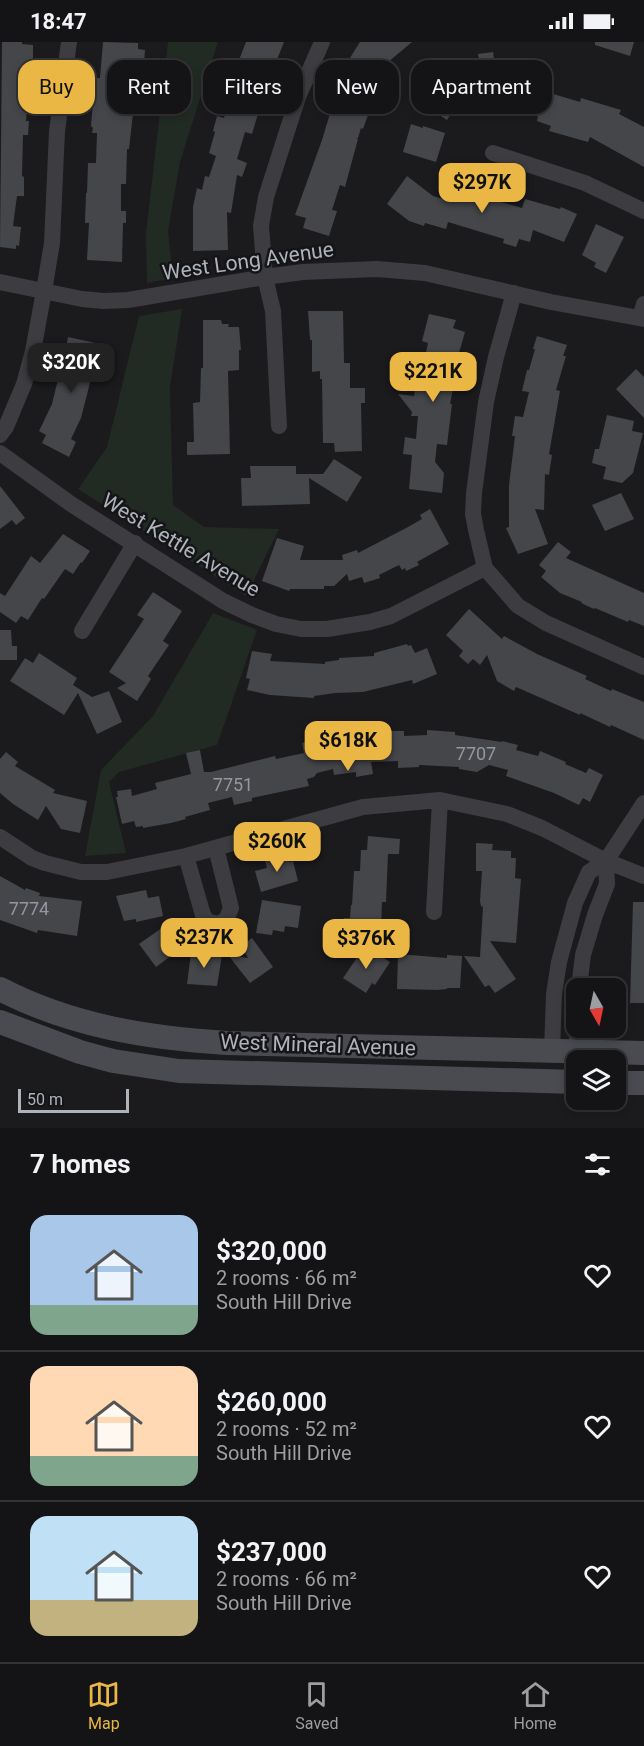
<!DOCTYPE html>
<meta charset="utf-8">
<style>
body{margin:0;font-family:Roboto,sans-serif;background:#1d1d1f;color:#f1f3f6;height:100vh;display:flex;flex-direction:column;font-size:22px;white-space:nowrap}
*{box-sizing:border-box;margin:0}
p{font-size:20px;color:#9d9ea1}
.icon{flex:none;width:33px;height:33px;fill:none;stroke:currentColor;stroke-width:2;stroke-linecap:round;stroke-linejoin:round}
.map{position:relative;height:1086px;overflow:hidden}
.details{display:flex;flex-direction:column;background:#141416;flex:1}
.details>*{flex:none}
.hud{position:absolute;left:18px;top:18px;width:609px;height:54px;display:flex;gap:12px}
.needle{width:39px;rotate:171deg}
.fabs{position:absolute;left:566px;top:936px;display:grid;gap:12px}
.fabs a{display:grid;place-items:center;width:60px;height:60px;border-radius:12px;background:#141416;box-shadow:0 3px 9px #0003,0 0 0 2px #333335;font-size:30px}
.scale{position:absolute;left:18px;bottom:15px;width:111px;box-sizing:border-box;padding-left:6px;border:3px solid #aeb2bb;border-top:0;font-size:16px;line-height:21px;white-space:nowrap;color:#aeb2bb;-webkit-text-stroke:4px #151518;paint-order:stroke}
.price{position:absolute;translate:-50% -51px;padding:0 14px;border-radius:12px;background:#eab745;color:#111;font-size:20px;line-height:39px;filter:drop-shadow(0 2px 3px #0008)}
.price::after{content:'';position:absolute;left:50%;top:36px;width:18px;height:14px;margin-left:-9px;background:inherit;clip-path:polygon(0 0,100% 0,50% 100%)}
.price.selected{background:#222;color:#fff}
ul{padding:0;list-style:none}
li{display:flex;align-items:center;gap:18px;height:150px;padding:0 30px}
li+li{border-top:2px solid #333335}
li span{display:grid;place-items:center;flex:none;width:168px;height:120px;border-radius:18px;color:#555}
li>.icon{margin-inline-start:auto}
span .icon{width:72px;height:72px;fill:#fffc;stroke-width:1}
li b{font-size:26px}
h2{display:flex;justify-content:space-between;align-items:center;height:72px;padding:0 30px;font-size:26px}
.tag{padding:0 21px;border-radius:18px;background:#141416;box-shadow:0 3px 9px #0003,0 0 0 2px #333335;font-size:21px;line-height:54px}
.tag.selected{background:#eab745;color:#111}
.status{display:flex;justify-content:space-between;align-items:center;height:42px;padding:0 30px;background:#141416;direction:ltr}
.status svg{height:16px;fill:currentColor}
.menu{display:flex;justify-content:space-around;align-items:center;height:84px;border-top:2px solid #333335;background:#141416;font-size:16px;color:#9d9ea1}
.menu a{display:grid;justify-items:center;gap:3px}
.menu .selected{color:#eab745}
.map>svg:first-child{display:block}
</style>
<div class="status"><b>18:47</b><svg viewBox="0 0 49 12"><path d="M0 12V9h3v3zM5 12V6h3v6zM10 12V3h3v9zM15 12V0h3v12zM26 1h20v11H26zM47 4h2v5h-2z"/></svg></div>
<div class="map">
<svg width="644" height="1086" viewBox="0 0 644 1086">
<rect width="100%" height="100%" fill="#1b1a1d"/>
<!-- green -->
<path fill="#222a24" d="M168,0h50l-38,120 -12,69 5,47 -26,5 -1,-50z
M182,267l-12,78 3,118 31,22 75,2 -33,67 -168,-107 29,-42 32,-131z
M213,571l44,17 -40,115 -98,27 -10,10 17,71 -41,3 16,-86 52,-54z"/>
<!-- building -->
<path fill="#45464a" d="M2,0h20v2l11,1v15h-2l-8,45 4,2 -1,14h3l-1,14h-5l-1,41 2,1v19h-7l-4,30 8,1 -2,19 -3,-1v4l-16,-2z
M103,0l35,1v6l7,1 -1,13h-5v6h-3v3h-4l-2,23h5l-6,54h-2l-1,35h-5v27h5v12h-3l-1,39 -35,-2 2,-37h-4l1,-30h1l1,-30h8l1,-30h-5l1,-5 -2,-2 4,-48h5z
M246,0h38l-14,35 3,1 -5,19h-5l-11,37 -7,-2 -8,27 10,4 -5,14 -5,-2 -6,38 -4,-1 1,38 -35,1v-44l4,-19 5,2 3,-14 4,1 7,-21 -7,-3 6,-21 -2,-1 4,-15 7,2 7,-22 -5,-2 7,-24h2z
M360,0h52l-25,21 -20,34 4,1 -1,5 2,1 -9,25 -2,-1 -3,10h-2l2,1 -13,48 -5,-2 -8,25 5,1 -8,25 -26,-8 3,-10 -11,-3 27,-75 10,-33 -4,-1 15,-37z
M595,0h39l-4,14 -35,-11z
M493,10l6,41 -31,2 -2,-34 13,-1 -1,-6z
M523,19l17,5 -3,7 8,3 -5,14 40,12 1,-4 40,12 -2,4 25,13v40l-54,-30 -2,5 -39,-11 2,-5 -14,-5 1,-5 -33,-12 12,-37 4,1z
M431,38l29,19 -13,21 -36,-23 7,-12 6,4z
M411,82l12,4v-2l22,7 -9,29 -33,-10z
M407,134l26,20 17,5 5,-10 21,7 1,-3 45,13 3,-9 35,10 1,-2 16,7 -13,28 -31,-12 -3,12 -11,-3 -3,8 -13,-4 1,-4 -56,-17 -2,7 -21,-6 -1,3 -15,-5 -22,-17z
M596,182l28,13 -18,36 -12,-6 2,-4 -14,-8z
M308,269h35l1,52h6v25h15v15h-4l1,48 -27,1 -1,-9h-11l-1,-64h-2v-8l-8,1v-32h-2z
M429,272l27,6 -3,8 12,4 -8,28h3l-3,14h-1l-6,30h2l-5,41 -10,-1 -2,18 9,11 -2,20 -33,-4 3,-34 -9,-1 2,-17 11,2 2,-23h-7l1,-4 -14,-18 16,2 1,-7 3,1 10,-47 -6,-2z
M203,278h18l1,4h7l-1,3h11l2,23h-2v20l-11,1 2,83 -43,1v-13h7l-1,-39 7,-1 1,-34h2z
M537,294l30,9 -4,11h3l-10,34 4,1 -11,63 3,1 -3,20 -4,-1 -1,36 -9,-1 13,35 -30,10 -12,-26 3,-1v-42l6,-49h-3l3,-20 8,1 6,-25 -7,-1 5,-21h2l6,-21h-2z
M68,295l41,9 -3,13 -6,-2 -4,15 -3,-1 -12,47 -10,21 5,3 -7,15 -27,-14 4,-8 -7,-4 13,-27 7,-29 2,1z
M636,327l8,8v41l-28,-29z
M607,373l27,6 -2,10 11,2 -10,40 -11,10 -19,-4 3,-12 -14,-4 3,-14h4z
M334,417l28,18 -15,25 -38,-24 1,26 -68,2 -1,-28h10l-1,-12h46v8h27z
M0,444l25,32 -9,7 -4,-5 -12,9z
M621,451l13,26 -29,12 -13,-26z
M430,467l19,35 -32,18 2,3 -13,6 -1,-3 -3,2 -3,-5 -20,10 1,3 -16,5 -2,-6 -13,4 -2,-7 -13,12h-10v3h-34l-1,2 -27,-10 15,-43 27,8 -4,14h43l-1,-5 15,-5 1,3 50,-26 14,-8 -2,-4z
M63,492l27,17 -8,12 -1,-1 -8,12 -8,-5 -21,30 -2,-1 -14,22 -7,-4 -5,7 -16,-11v-19l5,3 26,-40 9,7z
M558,500l13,10 -5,6 78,35v33l-15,-6 -1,2 -33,-14 -1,1 -13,-6 1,-1 -22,-9 -19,-16 5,-6 -7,-6z
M153,550l29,19 -19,30 6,4 -21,31 3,3 -14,22 -20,-13 9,-5 -17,-11 35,-53 -7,-4z
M469,567l33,30 2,-3 33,18 50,22 -2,3 26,12 1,-2 32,13v38l-33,-15 -1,2 -30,-14v2l-64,-28 -2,4 -17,-10 -10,-26 -7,10 -7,-6 -5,5 -9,-8 4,-5 -17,-16z
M0,588h11l1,16h5v14h-17z
M407,602l1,2 3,-1 4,8 12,-5 10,26 -24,10 -1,-4 -49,12 -28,1 -21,3v2l-44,-3 -23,-5 3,-11 -4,-1 6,-27 20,3 -2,7 55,3v-2l14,-2v-2l35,-2v-3z
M39,611l38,25 -4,7 19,12 17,-6 13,31 -25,12 -19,-41 -14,22 -54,-34 15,-23 8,5z
M427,688l28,2v3l47,7v-1l16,4 -2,5 22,6 2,-5 26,11 -1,2 21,9 3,-5 14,7 -13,27 -7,-4 -4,7 -25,-12 -48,-17 2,-6 -19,-5 -12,7 -18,-3v-2l-40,-2v2l-21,1v-7l-27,1 2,12 -17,3v-5l-22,3 -1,-6 -16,4 -3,4 -7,2 2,7 -57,12v3l-18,4 -2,-8 -24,6 2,7 -25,7 1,2 -15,4 -28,5v-2l-7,1 -2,-6 -12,3 -6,-27h2l-1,-6 14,-2 1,7 25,-7 -2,-6 36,-9 -5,-21 14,-3 4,22h7l64,-16 1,3 28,-6 -2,-10 25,-6 1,5 62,-11h14v5l23,-1z
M6,710l12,10 -3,4 40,24 -2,3 34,8 -7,32 -19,-4 -15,-23 -8,14 -25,-16 -13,-11v-34z
M368,794l32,3 -1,15h-11l-2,48h-4l-1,25h-8v9l-30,-2 1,-16h6l1,-13h1l2,-34h6l1,-21h6z
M476,801l17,1 -1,6 19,1v7h5l-1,20 6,1 -5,64 -26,-2 26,38 -21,14 -6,-8 -4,2 -21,-31 16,1 3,-50 -2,-1 -1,-5 2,-30h-6z
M287,812l2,8 4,-1 5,20 -37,11 -6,-21 12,-3 -2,-8z
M0,834l25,14 1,-2 14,5 -1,3 43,5 -5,35 -39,-6 -1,3 -37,-13z
M146,848l2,8 11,-2 4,20 -27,6v-3l-12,2 -8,-25z
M262,858l39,6 -3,22 -13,-2 -1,6 -11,-2 -1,5 -16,-2z
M633,860h11v101h-14z
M166,883l18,21 -28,21 -17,-23z
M252,896l21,29 -23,16 -22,-28 20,3 -7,-12z
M365,904l25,16 -15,23 -3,-2 -6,10 -23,-15z
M191,911l31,2 -5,31 -30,-2z
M398,912l49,4v-3l15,1 -2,32h-13v1l-10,1 -40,-1z"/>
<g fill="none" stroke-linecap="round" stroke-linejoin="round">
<!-- street -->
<path stroke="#3c3c41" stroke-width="16" d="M493,111l92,30 59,28
M0,240l82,17 22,2 24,-1 137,-23 38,-5 74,-3 48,4 126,29 93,17
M514,251l-18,64 -10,45 -12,91 -1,21 3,16 9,38 33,38 28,17 98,44
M640,276l4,-14
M279,384l-6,-115 -8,-34 -4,-51 5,-29 32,-100 24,-55
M0,393l6,-8 18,-43 9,-33 11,-60 8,-48 5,-112 12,-89
M0,411l71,51 152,97 29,14 24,9 25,5h26l43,-7 21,-6 94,-48
M82,589l53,-88
M0,795l32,21 13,5 36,9h26l79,-16 177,-49 77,-7 67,14 35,14 64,33 38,15
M186,814l17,59 5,7 12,2 7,-6 4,-10 -15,-60
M434,870l6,-112
M579,946l4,-33 12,-40 12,-31 -1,-23
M577,986v23
M552,1009l2,-57 5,-32 16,-59 14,-31 17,-11 38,-58"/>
<!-- secondary -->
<path stroke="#4a4b51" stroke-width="24" d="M0,947c71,37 148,49 227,54l417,10
M0,980l80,30 33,9 66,10 397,11
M615,1041h29"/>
</g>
<g text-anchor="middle" stroke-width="5" stroke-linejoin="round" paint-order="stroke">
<!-- number labels -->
<g font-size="18" fill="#94979f">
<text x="476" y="718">7707</text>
<text x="233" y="749">7751</text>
<text x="29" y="873">7774</text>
</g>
<!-- street labels -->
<g font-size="21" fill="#aeb2bb" stroke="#151518">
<text transform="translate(248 219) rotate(-8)" y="7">West Long Avenue</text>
<text transform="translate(181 503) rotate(31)" y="7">West Kettle Avenue</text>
<text transform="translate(318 1003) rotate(2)" y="7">West Mineral Avenue</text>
</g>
</g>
</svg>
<div class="fabs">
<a><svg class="needle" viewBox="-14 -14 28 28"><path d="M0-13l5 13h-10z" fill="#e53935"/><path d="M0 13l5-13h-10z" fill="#9d9ea1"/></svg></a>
<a><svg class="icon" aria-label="layers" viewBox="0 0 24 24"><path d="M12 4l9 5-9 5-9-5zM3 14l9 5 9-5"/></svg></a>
</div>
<div class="scale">50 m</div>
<b class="price" style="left:482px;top:172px">$297K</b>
<b class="price selected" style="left:71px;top:352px">$320K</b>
<b class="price" style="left:433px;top:361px">$221K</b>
<b class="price" style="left:348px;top:730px">$618K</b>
<b class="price" style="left:277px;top:831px">$260K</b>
<b class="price" style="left:204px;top:927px">$237K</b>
<b class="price" style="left:366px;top:928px">$376K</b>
<div class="hud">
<a class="tag selected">Buy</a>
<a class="tag">Rent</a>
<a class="tag">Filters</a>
<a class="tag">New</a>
<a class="tag">Apartment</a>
</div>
</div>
<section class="details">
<h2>7 homes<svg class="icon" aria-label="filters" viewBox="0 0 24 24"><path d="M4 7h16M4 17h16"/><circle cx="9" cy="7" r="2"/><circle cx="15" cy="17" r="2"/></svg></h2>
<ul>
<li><span style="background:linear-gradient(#a9c7e8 75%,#7fa58c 0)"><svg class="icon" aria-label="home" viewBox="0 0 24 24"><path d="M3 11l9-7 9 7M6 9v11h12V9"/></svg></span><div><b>$320,000</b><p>2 rooms · 66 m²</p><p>South Hill Drive</p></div><svg class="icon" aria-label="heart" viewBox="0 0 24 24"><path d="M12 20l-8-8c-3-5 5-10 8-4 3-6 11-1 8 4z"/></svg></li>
<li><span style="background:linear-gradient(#ffd9b3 75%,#7fa58c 0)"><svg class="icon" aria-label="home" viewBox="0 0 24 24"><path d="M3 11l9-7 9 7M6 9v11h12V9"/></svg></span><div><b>$260,000</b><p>2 rooms · 52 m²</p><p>South Hill Drive</p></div><svg class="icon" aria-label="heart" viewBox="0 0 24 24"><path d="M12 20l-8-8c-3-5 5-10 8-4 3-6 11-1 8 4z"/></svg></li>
<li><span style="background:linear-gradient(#bfe0f5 70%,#c2b280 0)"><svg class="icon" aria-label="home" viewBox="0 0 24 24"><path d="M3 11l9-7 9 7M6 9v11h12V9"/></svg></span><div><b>$237,000</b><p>2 rooms · 66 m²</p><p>South Hill Drive</p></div><svg class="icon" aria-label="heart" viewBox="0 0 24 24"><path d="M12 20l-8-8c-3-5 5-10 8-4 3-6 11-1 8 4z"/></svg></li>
</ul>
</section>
<nav class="menu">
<a class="selected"><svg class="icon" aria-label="map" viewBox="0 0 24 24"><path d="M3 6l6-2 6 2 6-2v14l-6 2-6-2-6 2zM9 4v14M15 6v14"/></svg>Map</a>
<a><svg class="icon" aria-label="saved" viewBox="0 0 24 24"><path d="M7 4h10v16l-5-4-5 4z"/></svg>Saved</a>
<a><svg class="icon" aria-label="home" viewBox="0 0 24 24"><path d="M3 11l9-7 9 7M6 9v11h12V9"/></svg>Home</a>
</nav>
